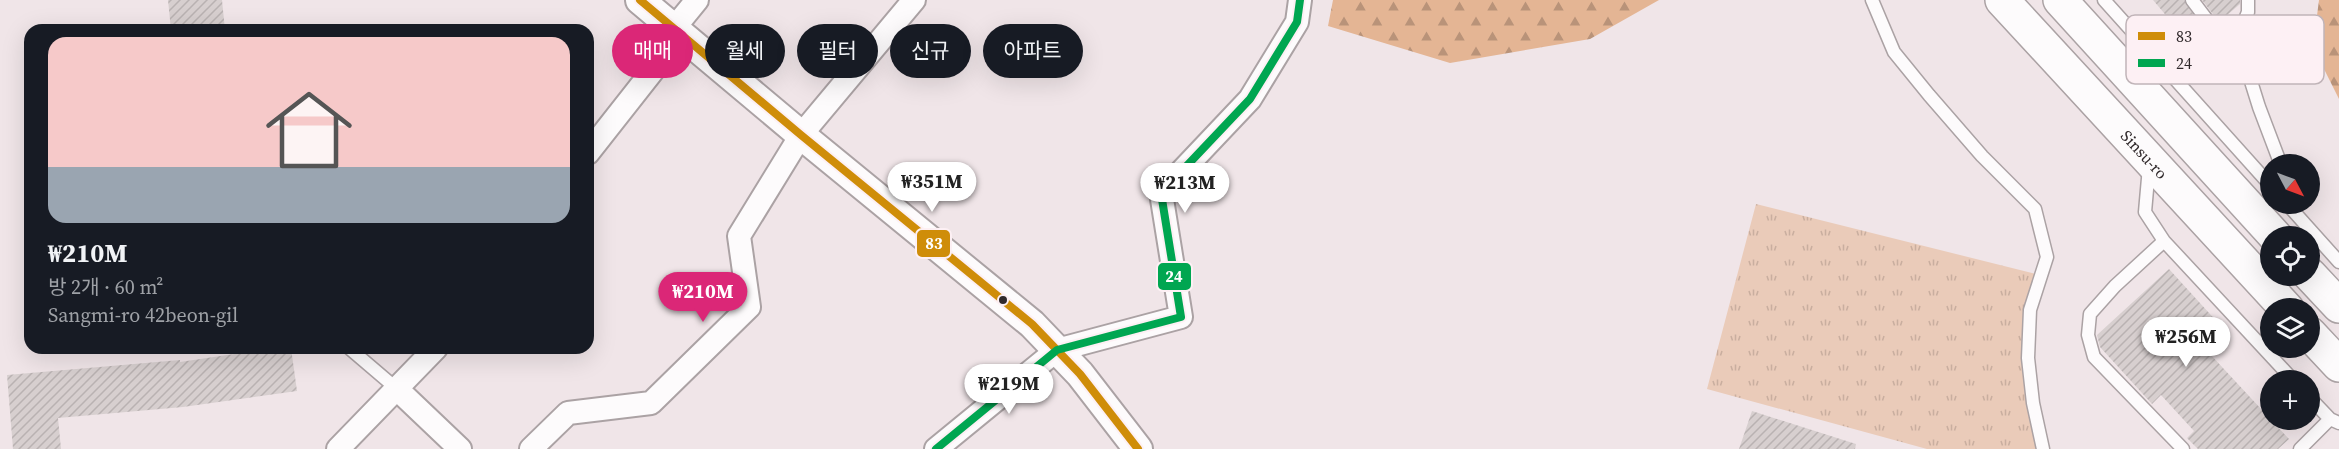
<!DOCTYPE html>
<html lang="ko">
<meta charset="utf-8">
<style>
body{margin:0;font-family:"Source Serif 4","Noto Sans KR",serif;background:#242831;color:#f1f3f6;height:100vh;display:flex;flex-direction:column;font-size:22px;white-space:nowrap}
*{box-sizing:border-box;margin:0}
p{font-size:20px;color:#9ea1a6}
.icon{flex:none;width:33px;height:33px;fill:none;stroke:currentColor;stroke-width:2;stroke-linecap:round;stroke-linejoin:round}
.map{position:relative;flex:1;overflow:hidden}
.details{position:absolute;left:24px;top:24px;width:570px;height:330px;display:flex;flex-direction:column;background:#171b24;border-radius:18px;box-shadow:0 6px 24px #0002}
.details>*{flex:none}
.guide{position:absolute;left:612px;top:24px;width:570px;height:54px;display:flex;gap:12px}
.needle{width:39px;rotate:131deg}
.fabs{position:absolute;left:2260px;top:154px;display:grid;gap:12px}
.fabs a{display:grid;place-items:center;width:60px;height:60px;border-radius:50%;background:#171b24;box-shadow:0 6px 24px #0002;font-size:30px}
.price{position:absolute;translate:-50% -51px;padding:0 14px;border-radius:21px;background:#fff;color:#222;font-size:20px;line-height:39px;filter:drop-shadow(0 2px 3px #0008)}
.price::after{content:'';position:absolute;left:50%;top:36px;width:18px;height:14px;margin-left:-9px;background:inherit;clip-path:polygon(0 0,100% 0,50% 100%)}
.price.selected{background:#db2777;color:#fff}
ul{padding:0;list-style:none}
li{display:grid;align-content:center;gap:12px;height:318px;padding:0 24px}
li span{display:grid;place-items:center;height:186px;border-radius:18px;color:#555}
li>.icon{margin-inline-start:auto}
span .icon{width:108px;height:108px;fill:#fffc;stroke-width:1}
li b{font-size:26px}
.tag{padding:0 21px;border-radius:27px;background:#171b24;box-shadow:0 6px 24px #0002;font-size:21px;line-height:54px}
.tag.selected{background:#db2777;color:#fff}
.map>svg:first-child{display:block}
</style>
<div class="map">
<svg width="2339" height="449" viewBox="0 0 2339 449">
<defs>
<pattern id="forest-firs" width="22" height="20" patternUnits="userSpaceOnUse" patternTransform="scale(1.5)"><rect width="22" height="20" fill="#e4b594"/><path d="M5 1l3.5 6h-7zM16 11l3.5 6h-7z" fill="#b99379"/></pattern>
<pattern id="park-tufts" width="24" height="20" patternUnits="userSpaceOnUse" patternTransform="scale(1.5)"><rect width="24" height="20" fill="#eacbb9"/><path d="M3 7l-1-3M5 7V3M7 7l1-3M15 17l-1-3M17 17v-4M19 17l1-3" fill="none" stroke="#c9ae9f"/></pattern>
<pattern id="building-hatch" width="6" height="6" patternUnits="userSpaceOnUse" patternTransform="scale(1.5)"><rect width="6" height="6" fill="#d7cfcf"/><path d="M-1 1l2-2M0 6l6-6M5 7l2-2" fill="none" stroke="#b9b2b2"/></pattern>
</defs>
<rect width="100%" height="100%" fill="#f0e5e8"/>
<!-- forest -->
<path fill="url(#forest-firs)" d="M1333,0h326l-69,39 -140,24 -122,-37z
M2319,0h20v99l-26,-52z"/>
<!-- park -->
<path fill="url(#park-tufts)" d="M1756,204l284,71 -12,83 15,91h-116l-220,-60z"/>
<!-- building -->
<path fill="url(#building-hatch)" d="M168,0h54l3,30h-54z
M2153,0h31l22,32 -15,13z
M2202,0h38v4l-21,18z
M2169,269l61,67 -20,18 79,85 -11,10h-80l-11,-11 7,-7 -33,-36 -9,9 -52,-57 -3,-12z
M274,348h17l6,43 -114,16 -125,11 3,31h-48l-6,-74 173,-15v2z
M1752,411l104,33 -1,5h-116z"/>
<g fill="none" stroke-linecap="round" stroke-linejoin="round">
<!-- service casing -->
<g stroke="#aba2a4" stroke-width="15">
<path id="service" d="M1872,0l22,52 35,43 53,61 53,53 12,48 -17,53 -2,48 5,45 10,46
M2104,0l167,186
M2192,0l57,75 10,32 22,58
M2232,52l16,-40v-12
M2149,167l-4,45 19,29 130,140
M2287,204l52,58
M2164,241l-49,45 -25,28 -2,21 6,22 89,92
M349,348l48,41
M2310,398l20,21 9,4
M2300,449l30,-30"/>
</g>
<!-- minor casing -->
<g stroke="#aba2a4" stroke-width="26">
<path id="minor" d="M588,153l74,-94 13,-32 22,-27
M397,389l63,60
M338,449l98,-101
M531,449l37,-36 83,-10 98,-96 -10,-71 62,-101 113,-135
M936,449l121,-99 124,-33 -20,-124 89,-94 47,-77 3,-22"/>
</g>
<!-- tertiary casing -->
<g stroke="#aba2a4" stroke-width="32">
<path id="tertiary" d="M640,0l161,135 231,189 48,50 58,75"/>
</g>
<!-- primary casing -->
<g stroke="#aba2a4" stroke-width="36">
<g id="primary">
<path id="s1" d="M2002,0l285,309"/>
<path d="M2060,0l216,237"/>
<path d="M2310,275l29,31"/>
<path d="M2310,334l29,31"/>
</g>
</g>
<!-- service -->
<use href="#service" stroke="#fdfbfc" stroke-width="12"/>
<!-- minor -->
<use href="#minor" stroke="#fdfbfc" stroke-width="22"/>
<!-- tertiary -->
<use href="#tertiary" stroke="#fdfbfc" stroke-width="28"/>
<!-- primary -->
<use href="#primary" stroke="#fdfbfc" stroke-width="33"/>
<!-- bus-1 casing -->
<g stroke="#fdf0f4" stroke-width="12">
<path id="bus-1" d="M640,0l161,135 231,189 48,50 58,75"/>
</g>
<!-- bus-2 casing -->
<g stroke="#fdf0f4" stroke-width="12">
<path id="bus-2" d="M936,449l121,-99 124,-33 -20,-124 89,-94 47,-77 3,-22"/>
</g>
<!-- bus-1 -->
<use href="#bus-1" stroke="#cf8d09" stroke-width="8"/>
<!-- bus-2 -->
<use href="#bus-2" stroke="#00a651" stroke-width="8"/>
</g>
<!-- markers -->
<circle fill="#30292b" stroke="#fdf0f4" stroke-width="2" cx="1003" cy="300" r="5"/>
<g text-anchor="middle" stroke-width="5" stroke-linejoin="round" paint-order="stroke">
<!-- street labels -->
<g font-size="16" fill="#30292b" stroke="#fdf0f4">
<text dy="6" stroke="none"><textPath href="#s1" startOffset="210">Sinsu-ro</textPath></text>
</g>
</g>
<!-- legend -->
<rect x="2126" y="15" width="198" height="69" rx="9" fill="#fdf0f4" stroke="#c0b4b8" stroke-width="1.5"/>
<rect x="2138" y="32" width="27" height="8" fill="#cf8d09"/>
<rect x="2138" y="59" width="27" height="8" fill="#00a651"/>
<g font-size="16" fill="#30292b">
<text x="2176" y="42">83</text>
<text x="2176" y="69">24</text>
</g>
<g stroke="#fdf0f4" stroke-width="2">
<rect x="916" y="229" width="35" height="29" rx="6" fill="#cf8d09"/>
<rect x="1157" y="262" width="35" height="29" rx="6" fill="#00a651"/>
</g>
<g font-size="16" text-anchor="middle" font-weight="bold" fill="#fff">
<text x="934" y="249">83</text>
<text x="1174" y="282">24</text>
</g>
</svg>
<div class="fabs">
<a><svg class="needle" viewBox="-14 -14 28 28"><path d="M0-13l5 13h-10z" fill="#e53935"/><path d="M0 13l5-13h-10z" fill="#9ea1a6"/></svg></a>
<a><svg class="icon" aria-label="locate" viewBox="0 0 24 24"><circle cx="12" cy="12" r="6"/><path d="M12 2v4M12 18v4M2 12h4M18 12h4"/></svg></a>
<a><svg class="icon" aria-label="layers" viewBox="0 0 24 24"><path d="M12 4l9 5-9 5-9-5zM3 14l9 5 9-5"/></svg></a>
<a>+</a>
</div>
<b class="price" style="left:932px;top:213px">₩351M</b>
<b class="price" style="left:1185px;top:214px">₩213M</b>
<b class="price selected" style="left:703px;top:323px">₩210M</b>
<b class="price" style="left:2186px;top:368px">₩256M</b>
<b class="price" style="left:1009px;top:415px">₩219M</b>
<div class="guide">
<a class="tag selected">매매</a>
<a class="tag">월세</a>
<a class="tag">필터</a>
<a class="tag">신규</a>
<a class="tag">아파트</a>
</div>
<section class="details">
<ul>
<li><span style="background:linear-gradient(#f6c9c9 70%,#9aa5b1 0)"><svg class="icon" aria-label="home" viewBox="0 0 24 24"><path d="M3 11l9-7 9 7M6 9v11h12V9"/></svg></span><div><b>₩210M</b><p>방 2개 · 60 m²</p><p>Sangmi-ro 42beon-gil</p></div></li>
</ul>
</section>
</div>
